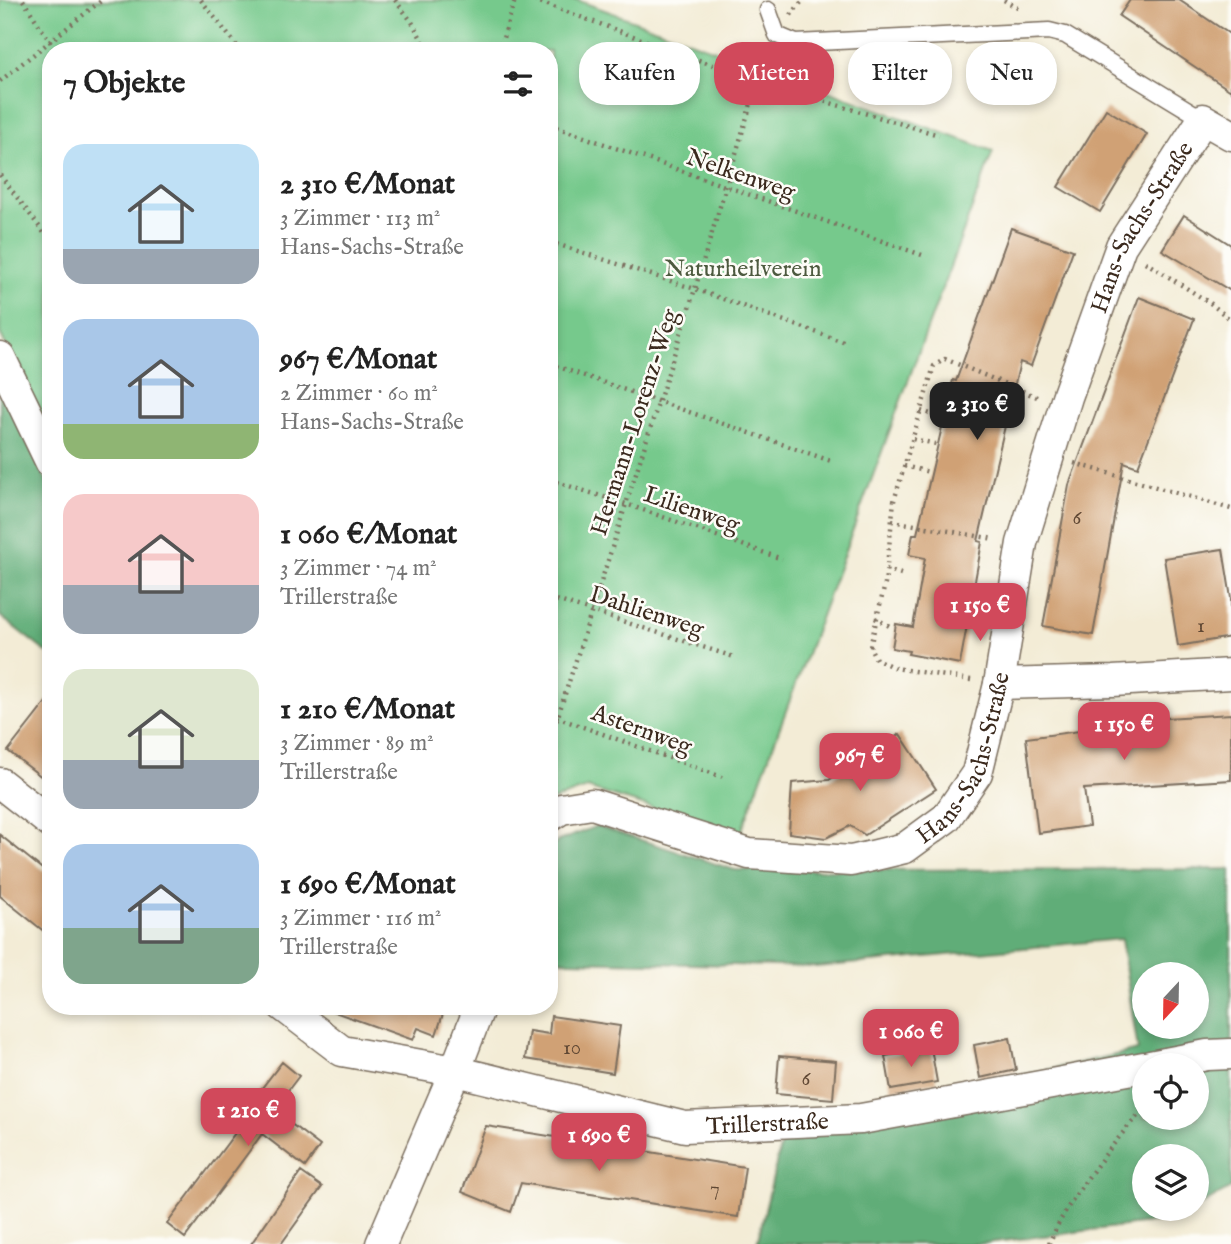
<!DOCTYPE html>
<html lang="de">
<meta charset="utf-8">
<style>
body{margin:0;font-family:"IM FELL English",serif;background:#f6f6f6;color:#222;height:100vh;display:flex;flex-direction:column;font-size:26px;white-space:nowrap}
*{box-sizing:border-box;margin:0}
p{font-size:23px;color:#767676}
.icon{flex:none;width:38px;height:38px;fill:none;stroke:currentColor;stroke-width:2;stroke-linecap:round;stroke-linejoin:round}
.map{position:relative;flex:1;overflow:hidden}
.sheet{position:absolute;left:42px;top:42px;width:516px;height:973px;display:flex;flex-direction:column;background:#fff;border-radius:28px;box-shadow:0 4px 10px #0003}
.sheet>*{flex:none}
.guide{position:absolute;left:579px;top:42px;width:546px;height:63px;display:flex;gap:14px}
.needle{width:46px;rotate:202deg}
.buttons{position:absolute;left:1132px;top:962px;display:grid;gap:14px}
.buttons a{display:grid;place-items:center;width:77px;height:77px;border-radius:50%;background:#fff;box-shadow:0 4px 10px #0003;font-size:35px}
.price{position:absolute;translate:-50% -60px;padding:0 16px;border-radius:14px;background:#d1495b;color:#fff;font-size:23px;line-height:46px;filter:drop-shadow(0 2px 4px #0008)}
.price::after{content:'';position:absolute;left:50%;top:42px;width:21px;height:16px;margin-left:-10px;background:inherit;clip-path:polygon(0 0,100% 0,50% 100%)}
.price.on{background:#222;color:#fff}
ul{padding:0;list-style:none}
li{display:flex;align-items:center;gap:21px;height:175px;padding:0 21px}
li span{display:grid;place-items:center;flex:none;width:196px;height:140px;border-radius:21px;color:#555}
li>.icon{margin-inline-start:auto}
span .icon{width:84px;height:84px;fill:#fffc;stroke-width:1}
li b{font-size:30px}
h2{display:flex;justify-content:space-between;align-items:center;height:84px;padding:0 21px;font-size:30px}
.pill{padding:0 24px;border-radius:28px;background:#fff;box-shadow:0 4px 10px #0003;font-size:24px;line-height:63px}
.pill.on{background:#d1495b;color:#fff}
.map>svg:first-child{display:block}
</style>
<div class="map">
<svg width="1231" height="1244" viewBox="0 0 1231 1244">
<rect width="100%" height="100%" fill="#fdfcf7"/>
<filter id="ink" filterUnits="userSpaceOnUse"><feTurbulence type="fractalNoise" baseFrequency=".0143" numOctaves="2"/><feDisplacementMap in="SourceGraphic" scale="14" xChannelSelector="R" yChannelSelector="G"/><feConvolveMatrix kernelMatrix="1 2 1 2 8 2 1 2 1" color-interpolation-filters="sRGB"/></filter>
<filter id="wash" filterUnits="userSpaceOnUse"><feTurbulence type="fractalNoise" baseFrequency=".00686" numOctaves="4" result="noise"/><feDisplacementMap in="SourceGraphic" scale="28" xChannelSelector="R" yChannelSelector="G"/><feGaussianBlur stdDeviation="1.57" result="paint"/><feColorMatrix in="noise" values="0 0 0 0 0 0 0 0 0 0 0 0 0 0 0 0 0 1.4 0 .05"/><feComposite in="paint" operator="in"/></filter>
<g filter="url(#wash)">
<rect width="100%" height="100%" fill="#f3ecd6"/>
<!-- green -->
<path fill="#76c98c" stroke="#587a55" stroke-width="2" d="M0,0h577l416,151 -253,684 -153,-47 -37,13v-750h-499v389l-51,-107z"/>
<!-- forest -->
<path fill="#60ad78" stroke="#4e6c4b" stroke-width="2" fill-rule="evenodd" d="M0,384l51,106v166l-51,-40z
M597,826l138,44 496,-1v319l-34,19v-50h-53v52h49l-20,11 -195,24h-221l31,-130 94,-8 256,-56 -17,-111 -305,28 -248,-6 -18,-4v-108l8,-8zM1144,975h53v52h-53zM1144,1066h53v52h-53z"/>
<g id="blocks">
<!-- building -->
<path fill="#d0a174" d="M1130,0h49l52,35v56l-112,-75z
M1106,109l41,25 -47,78 -42,-25z
M1184,215l47,30v46l-69,-41z
M1011,228l62,22 -42,116 -11,-4 -42,179 4,1 -22,122 -52,-10 1,-3 -17,-3 4,-24 17,3 12,-69 -16,-3 4,-21h4l36,-154 3,1z
M1139,297l55,22 -56,148 -14,-5 -31,173 -50,-9 26,-141z
M1223,549l8,49v39l-53,9 -14,-88z
M51,696v88l-43,-33z
M1231,714v66l-147,9 5,37 -51,7 -12,-95 92,-12 -1,-5z
M900,734l36,55 -71,46 -15,-9 -24,12 -37,-5 3,-50 37,-3z
M0,835l51,41v61l-51,-41z
M327,1006h100l16,8 -7,21 -18,-7 -5,12 -87,-31z
M551,1016l69,10 -7,47 -88,-14 4,-28 20,3z
M1010,1038l6,32 -36,8 -6,-33z
M931,1048l6,34 -46,8 -6,-34z
M779,1056l57,5 -3,38 -57,-5z
M282,1062l17,14 -26,34 47,36 -15,21 -43,-33 -77,104 -18,-14 83,-111 -5,-3z
M486,1126l259,41 -7,50 -217,-34 -10,29 -49,-20z
M301,1172l21,15 -41,57h-30z"/>
</g>
</g>
<g filter="url(#ink)">
<use href="#blocks" fill-opacity="0" stroke="#7b6e5e" stroke-width="2"/>
<g fill="none" stroke-linecap="round" stroke-linejoin="round">
<!-- service casing -->
<g stroke="#7b6e5e" stroke-width="19">
<path id="service" d="M768,10l9,25 19,8 253,-12 16,4 138,84"/>
</g>
<!-- minor casing -->
<g stroke="#7b6e5e" stroke-width="33">
<g id="minor">
<path d="M0,357l51,106"/>
<path d="M999,684l114,-3 118,-7"/>
<path d="M0,783l51,40"/>
<path id="s1" d="M550,816l11,-7 31,-5 157,50 102,7 54,-13 41,-30 31,-45 22,-89 23,-141 45,-146 54,-151 82,-127 28,16"/>
<path id="s2" d="M283,1006l59,45 113,20 230,56 176,-8 283,-52"/>
<path d="M1150,1066l57,-11 24,-1"/>
<path d="M381,1244l74,-173 25,-65"/>
</g>
</g>
<!-- path -->
<path stroke="#7b6e5e" stroke-width="4.5" stroke-dasharray="2 5" stroke-linecap="butt" d="M23,0l33,51
M201,0l40,51
M395,0l17,22 16,29
M534,0l225,82 180,53
M1004,0l17,10
M791,15l12,-15
M499,51l16,-51
M0,81l102,-81
M550,125l372,130
M0,175l51,67
M550,242l145,47 151,54
M1145,262l65,41 21,17
M550,364l284,98
M921,411l19,6
M913,439l23,5
M1074,463l157,46
M904,466l25,6
M550,480l76,24 156,55
M892,521l102,18
M886,569l15,5
M550,598l184,59
M875,618l18,10
M971,680l-76,-12 -19,-9 -6,-12 15,-63 9,-83 40,-135 11,-7 92,38
M550,715l172,62
M550,741l145,-452 71,-235
M1049,1244c14,-34 36,-63 59,-93 12,-14 22,-29 36,-41"/>
<!-- service -->
<use href="#service" stroke="#fff" stroke-width="16"/>
<!-- minor -->
<use href="#minor" stroke="#fff" stroke-width="30"/>
</g>
</g>
<g text-anchor="middle" stroke-width="5" stroke-linejoin="round" paint-order="stroke">
<!-- number labels -->
<g font-size="21" fill="#604834">
<text x="1077" y="524">6</text>
<text x="1201" y="632">1</text>
<text x="572" y="1054">10</text>
<text x="806" y="1085">6</text>
<text x="715" y="1195">7</text>
</g>
<!-- street labels -->
<g font-size="24" fill="#3b2a1e" stroke="#fdfcf7">
<text transform="translate(741 174) rotate(19)" y="8">Nelkenweg</text>
<text dy="8" stroke="none"><textPath href="#s1" startOffset="1046">Hans-Sachs-Straße</textPath></text>
<text transform="translate(634 422) rotate(-72)" y="8">Hermann-Lorenz-Weg</text>
<text transform="translate(692 509) rotate(19)" y="8">Lilienweg</text>
<text transform="translate(647 611) rotate(18)" y="8">Dahlienweg</text>
<text transform="translate(642 729) rotate(20)" y="8">Asternweg</text>
<text dy="8" stroke="none"><textPath href="#s1" startOffset="480">Hans-Sachs-Straße</textPath></text>
<text dy="8" stroke="none"><textPath href="#s2" startOffset="508">Trillerstraße</textPath></text>
</g>
<!-- park labels -->
<g font-size="24" fill="#4d5a3f" stroke="#fdfcf7">
<text x="743" y="276">Naturheilverein</text>
</g>
</g>
</svg>
<div class="buttons">
<a><svg class="needle" viewBox="-14 -14 28 28"><path d="M0-13l5 13h-10z" fill="#e53935"/><path d="M0 13l5-13h-10z" fill="#767676"/></svg></a>
<a><svg class="icon" aria-label="locate" viewBox="0 0 24 24"><circle cx="12" cy="12" r="6"/><path d="M12 2v4M12 18v4M2 12h4M18 12h4"/></svg></a>
<a><svg class="icon" aria-label="layers" viewBox="0 0 24 24"><path d="M12 4l9 5-9 5-9-5zM3 14l9 5 9-5"/></svg></a>
</div>
<b class="price on" style="left:977px;top:442px">2 310 €</b>
<b class="price" style="left:980px;top:643px">1 150 €</b>
<b class="price" style="left:1124px;top:762px">1 150 €</b>
<b class="price" style="left:860px;top:793px">967 €</b>
<b class="price" style="left:911px;top:1069px">1 060 €</b>
<b class="price" style="left:248px;top:1148px">1 210 €</b>
<b class="price" style="left:599px;top:1173px">1 690 €</b>
<div class="guide">
<a class="pill">Kaufen</a>
<a class="pill on">Mieten</a>
<a class="pill">Filter</a>
<a class="pill">Neu</a>
</div>
<section class="sheet">
<h2>7 Objekte<svg class="icon" aria-label="filters" viewBox="0 0 24 24"><path d="M4 7h16M4 17h16"/><circle cx="9" cy="7" r="2"/><circle cx="15" cy="17" r="2"/></svg></h2>
<ul>
<li><span style="background:linear-gradient(#bfe0f5 75%,#9aa5b1 0)"><svg class="icon" aria-label="home" viewBox="0 0 24 24"><path d="M3 11l9-7 9 7M6 9v11h12V9"/></svg></span><div><b>2 310 €/Monat</b><p>3 Zimmer · 113 m²</p><p>Hans-Sachs-Straße</p></div></li>
<li><span style="background:linear-gradient(#a9c7e8 75%,#8fb573 0)"><svg class="icon" aria-label="home" viewBox="0 0 24 24"><path d="M3 11l9-7 9 7M6 9v11h12V9"/></svg></span><div><b>967 €/Monat</b><p>2 Zimmer · 60 m²</p><p>Hans-Sachs-Straße</p></div></li>
<li><span style="background:linear-gradient(#f6c9c9 65%,#9aa5b1 0)"><svg class="icon" aria-label="home" viewBox="0 0 24 24"><path d="M3 11l9-7 9 7M6 9v11h12V9"/></svg></span><div><b>1 060 €/Monat</b><p>3 Zimmer · 74 m²</p><p>Trillerstraße</p></div></li>
<li><span style="background:linear-gradient(#dfe7d0 65%,#9aa5b1 0)"><svg class="icon" aria-label="home" viewBox="0 0 24 24"><path d="M3 11l9-7 9 7M6 9v11h12V9"/></svg></span><div><b>1 210 €/Monat</b><p>3 Zimmer · 89 m²</p><p>Trillerstraße</p></div></li>
<li><span style="background:linear-gradient(#a9c7e8 60%,#7fa58c 0)"><svg class="icon" aria-label="home" viewBox="0 0 24 24"><path d="M3 11l9-7 9 7M6 9v11h12V9"/></svg></span><div><b>1 690 €/Monat</b><p>3 Zimmer · 116 m²</p><p>Trillerstraße</p></div></li>
</ul>
</section>
</div>
